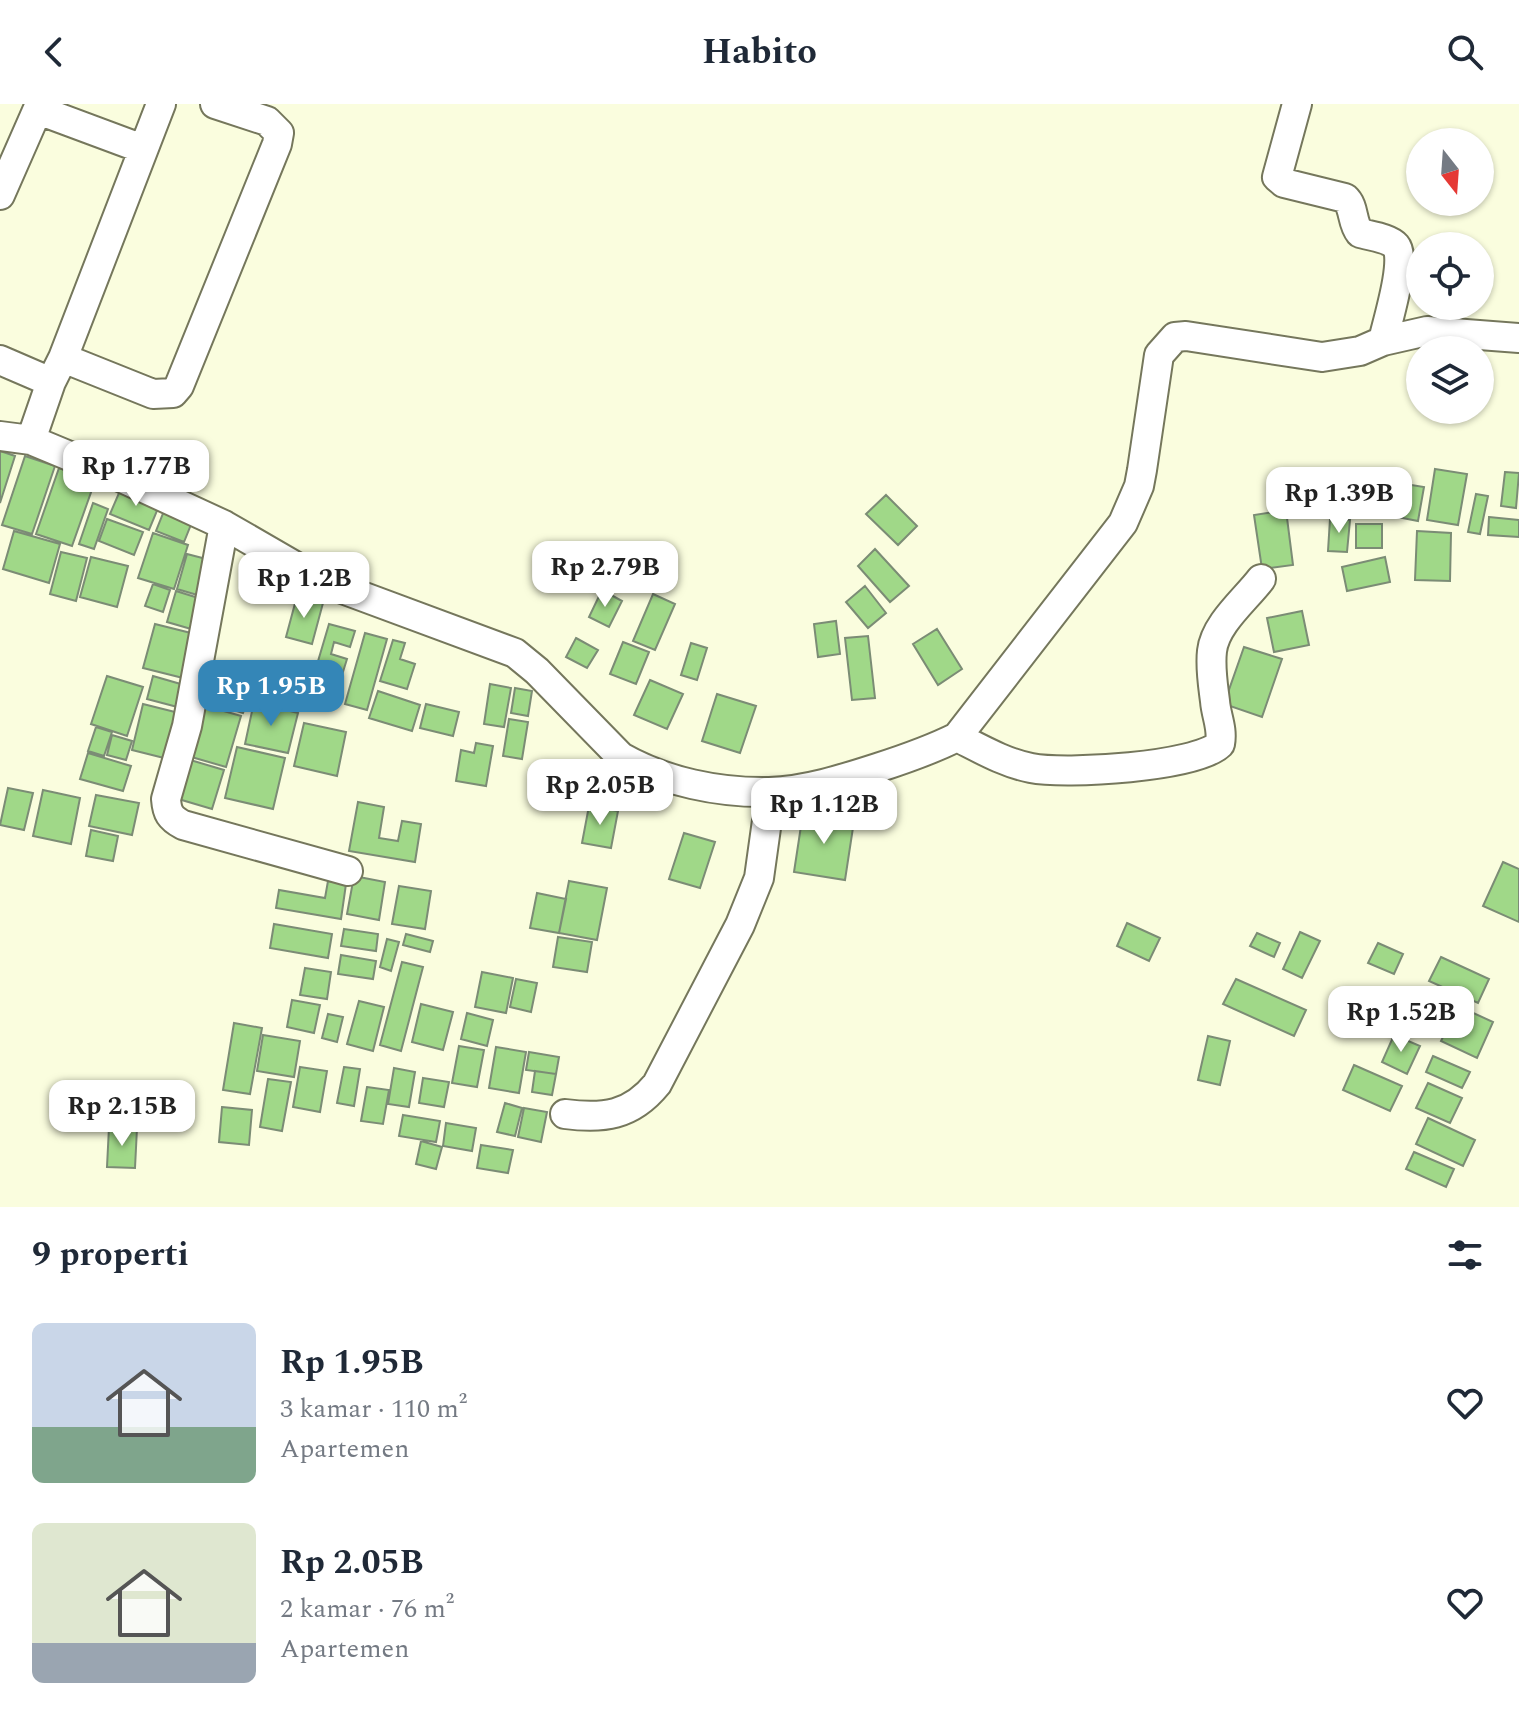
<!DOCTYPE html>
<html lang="id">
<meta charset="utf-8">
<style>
body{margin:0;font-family:Spectral,serif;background:#f6f6f7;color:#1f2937;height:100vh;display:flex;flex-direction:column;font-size:30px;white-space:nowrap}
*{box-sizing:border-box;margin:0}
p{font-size:26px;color:#747a83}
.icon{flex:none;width:44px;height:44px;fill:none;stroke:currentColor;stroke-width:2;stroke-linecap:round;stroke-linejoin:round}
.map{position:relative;height:1103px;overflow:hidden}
.drawer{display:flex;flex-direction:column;background:#fff;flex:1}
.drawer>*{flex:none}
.needle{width:52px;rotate:163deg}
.controls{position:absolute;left:1406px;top:24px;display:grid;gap:16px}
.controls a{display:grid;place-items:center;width:88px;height:88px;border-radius:50%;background:#fff;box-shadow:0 2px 6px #0004;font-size:40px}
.price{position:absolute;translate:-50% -68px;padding:0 18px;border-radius:16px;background:#fff;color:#222;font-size:26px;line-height:52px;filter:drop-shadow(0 2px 4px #0008)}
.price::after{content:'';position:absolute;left:50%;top:48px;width:24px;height:18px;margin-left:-12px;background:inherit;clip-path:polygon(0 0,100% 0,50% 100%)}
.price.selected{background:#3486b7;color:#fff}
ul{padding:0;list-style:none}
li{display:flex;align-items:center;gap:24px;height:200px;padding:0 32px}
li span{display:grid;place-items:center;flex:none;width:224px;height:160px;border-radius:12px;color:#555}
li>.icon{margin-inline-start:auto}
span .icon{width:96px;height:96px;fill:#fffc;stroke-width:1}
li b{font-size:34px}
h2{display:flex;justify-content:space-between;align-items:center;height:96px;padding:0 32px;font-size:34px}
header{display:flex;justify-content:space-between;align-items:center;height:104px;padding:0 32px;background:#fff;font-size:36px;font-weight:700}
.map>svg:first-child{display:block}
</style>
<header><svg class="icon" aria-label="back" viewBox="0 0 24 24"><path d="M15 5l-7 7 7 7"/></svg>Habito<svg class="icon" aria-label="search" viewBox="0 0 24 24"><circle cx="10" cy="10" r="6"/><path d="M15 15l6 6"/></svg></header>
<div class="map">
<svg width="1519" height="1103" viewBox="0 0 1519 1103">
<rect width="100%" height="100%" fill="#fafdde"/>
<!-- building -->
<path fill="#a0d888" stroke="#7b8c75" stroke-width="2" d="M0,347l15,5 -15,47z
M25,352l30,10 -23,68 -30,-9z
M59,364l36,13 -23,65 -36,-12z
M1435,365l32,5 -9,51 -31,-5z
M1505,368l14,1 -3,35 -15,-2z
M1319,378l3,28 -24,3 -3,-28z
M1393,378l31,5 -6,34 -31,-6z
M122,382l39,15 -12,29 -39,-16z
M1377,385l1,23 -36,1 -1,-22z
M1476,390l12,2 -8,38 -12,-2z
M886,391l31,31 -19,19 -32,-31z
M93,399l15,6 -14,40 -15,-5z
M1286,406l7,55 -31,4 -8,-54z
M164,407l28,11 -8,20 -28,-11z
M1489,413l30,3v17l-31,-2z
M107,415l36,13 -9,23 -35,-14z
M1330,415l20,1 -3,32 -19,-1z
M1356,420h26v24h-26z
M14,427l46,13 -11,39 -46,-14z
M1417,427l34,2 -1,48 -35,-1z
M153,429l35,12 -14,44 -36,-11z
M875,445l34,37 -19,16 -32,-36z
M61,448l26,6 -11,43 -26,-7z
M187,450l27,7 -10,36 -27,-8z
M91,453l37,9 -11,41 -37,-10z
M1385,453l5,25 -43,9 -5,-24z
M153,480l17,6 -7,22 -18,-6z
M865,482l21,27 -18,15 -22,-26z
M602,486l20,11 -13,26 -20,-10z
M176,487l32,10 -10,30 -31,-9z
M653,490l22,10 -20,46 -22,-9z
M297,492l26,7 -11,41 -26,-7z
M1302,507l7,34 -35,7 -7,-34z
M836,517l4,33 -22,3 -4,-33z
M155,520l44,11 -12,44 -44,-11z
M329,520l26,7 -5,16 -16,-5 -3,12 16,5 -5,16 -26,-7z
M937,525l25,40 -24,16 -25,-41z
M365,529l22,6 -20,71 -22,-6z
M868,532l7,62 -23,2 -7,-62z
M576,534l22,12 -11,18 -21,-11z
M393,536l12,3 -5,16 15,5 -8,25 -27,-8z
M623,538l26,10 -13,32 -26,-10z
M691,539l16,5 -10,32 -16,-5z
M1244,543l38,12 -20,58 -38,-13z
M316,568l24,7 -6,23 -24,-7z
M107,572l36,11 -16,49 -36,-12z
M153,572l38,11 -6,22 -38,-10z
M650,576l33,14 -16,35 -33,-14z
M206,579l43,13 -6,17 -42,-13z
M490,580l21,4 -7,39 -20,-3z
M515,584l17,3 -4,25 -17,-3z
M378,587l42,14 -8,26 -43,-13z
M717,590l39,12 -16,47 -38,-12z
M254,598l44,11 -10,40 -43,-9z
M143,600l40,10 -11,46 -40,-10z
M426,600l33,8 -6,24 -33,-8z
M203,601l38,11 -15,51 -38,-11z
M509,615l19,3 -6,37 -19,-3z
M304,619l42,9 -9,44 -43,-10z
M96,623l16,5 -8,24 -16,-5z
M112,631l20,6 -6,19 -19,-5z
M476,639l17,3 -7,40 -30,-5 5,-31 13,3z
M237,643l48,11 -12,51 -48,-11z
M88,649l43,13 -8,25 -43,-12z
M187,655l37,11 -12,39 -37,-11z
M8,684l25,5 -9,37 -24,-5z
M43,686l37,8 -9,46 -38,-8z
M96,691l43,8 -7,32 -43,-9z
M358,698l26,5 -5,31 19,3 4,-20 19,3 -6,38 -66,-11z
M589,702l29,5 -7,37 -29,-5z
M803,709l51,8 -9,59 -51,-8z
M91,726l27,6 -5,25 -27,-5z
M684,729l31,9 -15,46 -31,-9z
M1503,758l16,7v53l-36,-16z
M354,772l31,6 -6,38 -32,-6z
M328,777l18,3 -5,35 -65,-11 3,-18 46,8z
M569,777l38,7 -10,52 -38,-7z
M399,782l32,5 -6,38 -33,-5z
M537,789l29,6 -7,34 -29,-5z
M1127,819l33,15 -11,23 -32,-15z
M274,820l58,10 -4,24 -58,-10z
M344,825l34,5 -2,17 -35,-5z
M1300,828l20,9 -18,37 -19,-9z
M1257,829l23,10 -6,14 -24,-11z
M406,830l27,7 -3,11 -27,-7z
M558,833l34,5 -5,30 -34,-5z
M387,835l12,3 -8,29 -11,-4z
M1378,839l25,11 -9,20 -26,-11z
M341,851l35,6 -3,18 -35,-5z
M1441,853l48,22 -11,24 -49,-22z
M402,858l21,5 -22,84 -21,-6z
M305,864l26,4 -4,27 -27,-4z
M482,868l31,6 -7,35 -31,-6z
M516,875l21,4 -6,29 -21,-5z
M1236,875l70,31 -12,26 -71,-32z
M292,896l28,5 -6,28 -27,-6z
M359,897l25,6 -11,44 -26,-7z
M421,900l32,8 -10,38 -31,-8z
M1458,902l35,16 -16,36 -36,-17z
M467,909l26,7 -6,26 -26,-7z
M328,910l15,3 -6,25 -15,-4z
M234,919l28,5 -12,66 -27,-4z
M263,931l37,6 -6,36 -37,-6z
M1394,931l26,11 -13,28 -25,-12z
M1208,932l22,5 -10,44 -22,-5z
M459,942l25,4 -7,37 -25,-4z
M496,943l30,5 -7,41 -30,-5z
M529,948l30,5 -3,17 -30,-4z
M1433,952l37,16 -8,16 -36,-16z
M1354,961l48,21 -12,25 -47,-21z
M300,963l27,4 -7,41 -27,-5z
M344,963l16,2 -6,37 -17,-3z
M394,964l21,4 -6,35 -21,-3z
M535,967l21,3 -4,21 -20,-3z
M423,974l26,4 -5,25 -25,-4z
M268,975l23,3 -9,49 -22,-4z
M1428,979l34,15 -12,25 -34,-15z
M367,983l22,3 -6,34 -22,-3z
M505,999l17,5 -7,28 -18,-4z
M222,1003l30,3 -3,35 -30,-3z
M524,1004l23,4 -6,30 -23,-5z
M403,1011l37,6 -4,21 -37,-6z
M1428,1014l47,22 -12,26 -47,-22z
M446,1019l30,5 -4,23 -29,-5z
M109,1023l28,1 -2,40 -28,-1z
M421,1037l21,6 -6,22 -20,-5z
M481,1041l32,5 -5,23 -31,-5z
M1414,1048l40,17 -8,18 -40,-18z"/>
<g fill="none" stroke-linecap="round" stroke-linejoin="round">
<!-- minor casing -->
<g stroke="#75775c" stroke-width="32">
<path id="minor" d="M1297,0l-20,73 7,6 61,15c10,9 6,24 15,35 10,3 29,5 36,13 11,13 -9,77 -13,95
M38,6l105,39
M0,91l40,-91
M63,254l90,36 20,-1 6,-7 98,-242 2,-11 -12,-12 -52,-17
M0,256l51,22
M0,332l31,4 89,37 104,48 97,56 194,72 22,18 84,86c44,25 98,36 148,35 36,-1 74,-13 108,-24 28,-9 54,-18 80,-31l166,-214 16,-37 3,-16 17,-115 16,-18 11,-1 136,21 38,-6 23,-10 44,-10 92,7
M31,336l20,-58 12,-24 98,-254
M224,421l-37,201 -21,73c1,14 4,19 17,26l165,46
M957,633c24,12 48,26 74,31 34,7 166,-1 189,-24 3,-16 -4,-28 -5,-43 -2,-16 -5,-33 -3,-50 3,-27 33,-51 49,-72
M565,1010c38,5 66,2 92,-30l83,-159 19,-47 12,-86"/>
</g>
<!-- minor -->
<use href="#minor" stroke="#fff" stroke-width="28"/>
</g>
</svg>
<div class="controls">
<a><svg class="needle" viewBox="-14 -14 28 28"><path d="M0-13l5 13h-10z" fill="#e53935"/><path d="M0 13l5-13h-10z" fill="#747a83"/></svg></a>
<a><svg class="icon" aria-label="locate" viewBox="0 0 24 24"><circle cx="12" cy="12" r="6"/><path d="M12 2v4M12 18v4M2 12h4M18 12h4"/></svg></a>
<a><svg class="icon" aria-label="layers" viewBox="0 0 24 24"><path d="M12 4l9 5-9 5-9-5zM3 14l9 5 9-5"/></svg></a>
</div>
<b class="price" style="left:136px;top:404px">Rp 1.77B</b>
<b class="price" style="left:1339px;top:431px">Rp 1.39B</b>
<b class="price" style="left:605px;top:505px">Rp 2.79B</b>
<b class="price" style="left:304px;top:516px">Rp 1.2B</b>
<b class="price selected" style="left:271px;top:624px">Rp 1.95B</b>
<b class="price" style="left:600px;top:723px">Rp 2.05B</b>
<b class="price" style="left:824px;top:742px">Rp 1.12B</b>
<b class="price" style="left:1401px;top:950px">Rp 1.52B</b>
<b class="price" style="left:122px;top:1044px">Rp 2.15B</b>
</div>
<section class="drawer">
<h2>9 properti<svg class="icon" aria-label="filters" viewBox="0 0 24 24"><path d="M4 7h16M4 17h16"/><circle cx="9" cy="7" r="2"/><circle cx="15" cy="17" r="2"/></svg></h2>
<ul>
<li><span style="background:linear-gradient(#c9d6e8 65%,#7fa58c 0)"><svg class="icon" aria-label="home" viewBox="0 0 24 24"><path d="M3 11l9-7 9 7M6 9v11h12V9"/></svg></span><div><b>Rp 1.95B</b><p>3 kamar · 110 m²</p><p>Apartemen</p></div><svg class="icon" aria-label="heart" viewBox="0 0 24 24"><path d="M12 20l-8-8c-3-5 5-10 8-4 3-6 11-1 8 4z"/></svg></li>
<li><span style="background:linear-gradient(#dfe7d0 75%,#9aa5b1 0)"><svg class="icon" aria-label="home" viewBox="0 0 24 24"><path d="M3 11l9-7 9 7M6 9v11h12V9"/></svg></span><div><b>Rp 2.05B</b><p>2 kamar · 76 m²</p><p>Apartemen</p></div><svg class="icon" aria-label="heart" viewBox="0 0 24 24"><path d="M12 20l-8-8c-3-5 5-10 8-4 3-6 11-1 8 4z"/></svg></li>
</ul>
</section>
